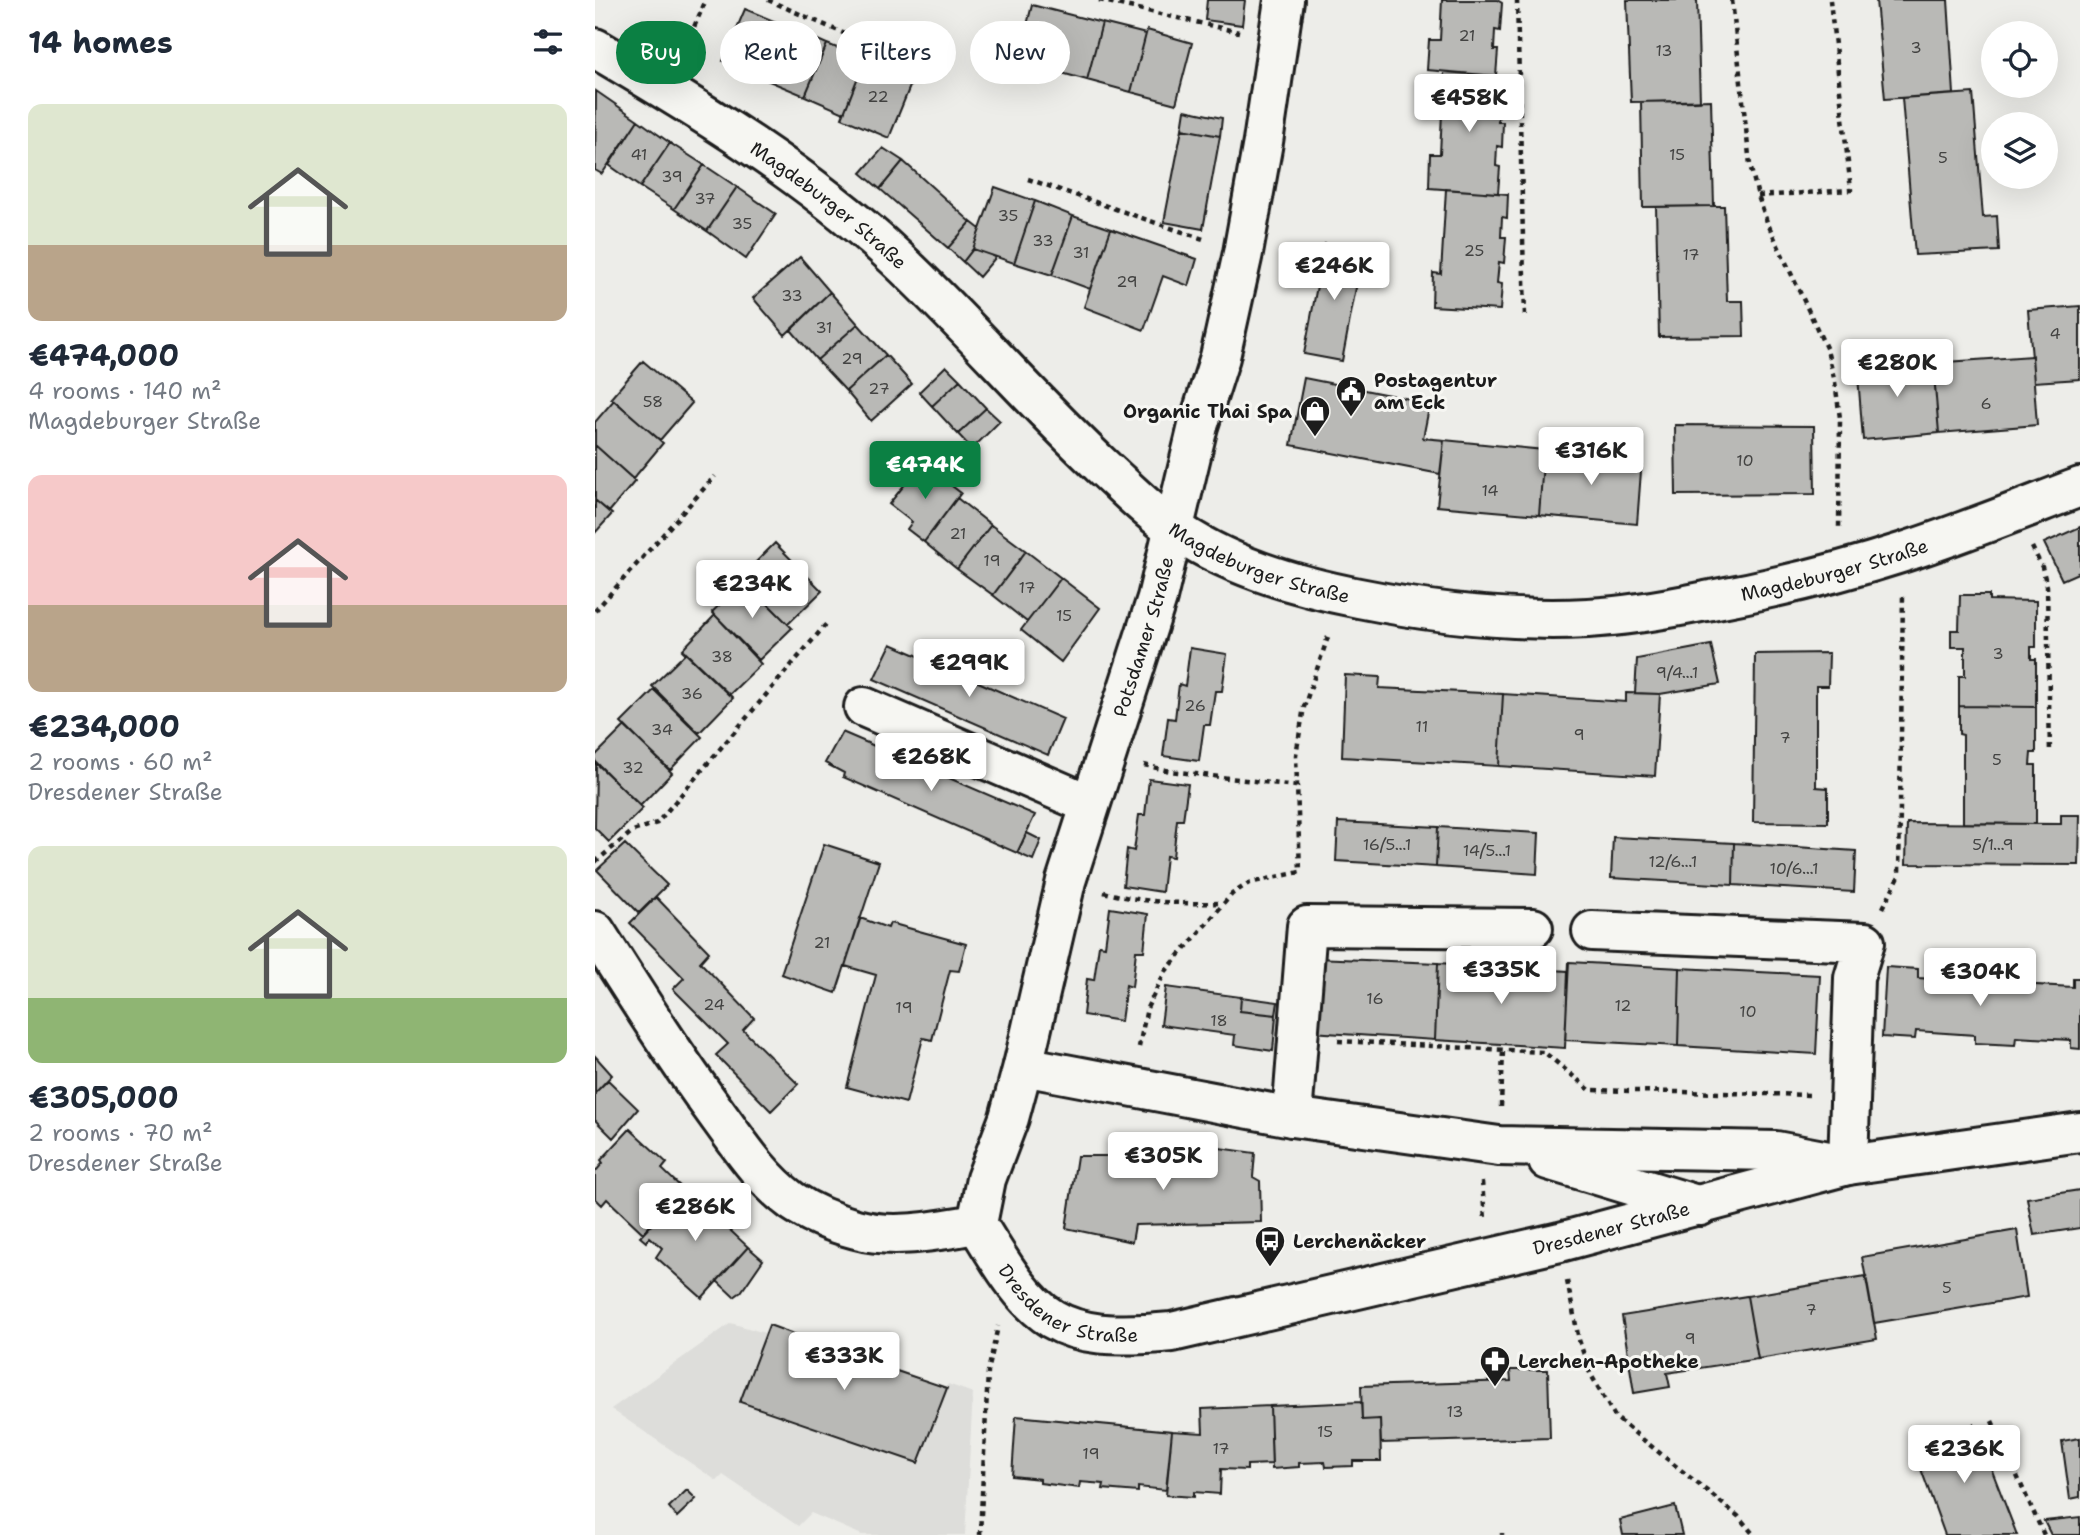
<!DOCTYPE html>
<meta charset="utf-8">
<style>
body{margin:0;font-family:"Shantell Sans",sans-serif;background:#f6f6f7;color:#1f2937;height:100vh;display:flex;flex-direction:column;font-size:26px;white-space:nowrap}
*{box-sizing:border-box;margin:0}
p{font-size:23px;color:#747a83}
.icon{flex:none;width:38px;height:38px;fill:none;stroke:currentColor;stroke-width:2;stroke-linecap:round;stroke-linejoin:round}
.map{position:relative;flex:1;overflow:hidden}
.panel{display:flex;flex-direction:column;background:#fff;width:595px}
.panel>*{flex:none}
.top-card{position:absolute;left:21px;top:21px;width:665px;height:63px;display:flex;gap:14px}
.buttons{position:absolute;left:1386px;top:21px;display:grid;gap:14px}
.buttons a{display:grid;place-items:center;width:77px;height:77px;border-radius:50%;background:#fff;box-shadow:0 7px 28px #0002;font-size:35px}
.price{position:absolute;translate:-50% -60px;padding:0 16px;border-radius:7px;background:#fff;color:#222;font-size:23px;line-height:46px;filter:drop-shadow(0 2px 4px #0008)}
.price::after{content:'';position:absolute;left:50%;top:42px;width:21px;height:16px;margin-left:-10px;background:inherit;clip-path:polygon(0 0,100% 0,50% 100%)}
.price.current{background:#0b8043;color:#fff}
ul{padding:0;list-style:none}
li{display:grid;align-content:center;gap:14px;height:371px;padding:0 28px}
li span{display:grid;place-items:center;height:217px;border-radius:14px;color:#555}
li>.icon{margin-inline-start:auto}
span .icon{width:126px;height:126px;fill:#fffc;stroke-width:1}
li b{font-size:30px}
h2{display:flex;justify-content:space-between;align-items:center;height:84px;padding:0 28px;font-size:30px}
.tag{padding:0 24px;border-radius:32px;background:#fff;box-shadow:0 7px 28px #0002;font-size:24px;line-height:63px}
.tag.current{background:#0b8043;color:#fff}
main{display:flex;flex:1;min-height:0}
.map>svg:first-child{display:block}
</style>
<main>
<section class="panel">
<h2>14 homes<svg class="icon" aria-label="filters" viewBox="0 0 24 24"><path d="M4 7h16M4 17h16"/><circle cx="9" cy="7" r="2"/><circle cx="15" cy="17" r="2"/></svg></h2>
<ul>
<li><span style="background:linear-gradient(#dfe7d0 65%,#b9a48a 0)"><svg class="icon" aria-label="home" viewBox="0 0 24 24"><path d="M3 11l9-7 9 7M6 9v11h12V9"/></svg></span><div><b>€474,000</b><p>4 rooms · 140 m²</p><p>Magdeburger Straße</p></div></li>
<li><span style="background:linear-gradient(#f6c9c9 60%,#b9a48a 0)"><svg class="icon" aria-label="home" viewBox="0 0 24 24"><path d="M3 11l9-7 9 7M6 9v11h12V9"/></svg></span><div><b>€234,000</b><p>2 rooms · 60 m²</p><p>Dresdener Straße</p></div></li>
<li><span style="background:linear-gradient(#dfe7d0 70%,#8fb573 0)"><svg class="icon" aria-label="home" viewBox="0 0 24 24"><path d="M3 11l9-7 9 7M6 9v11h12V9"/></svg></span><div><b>€305,000</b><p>2 rooms · 70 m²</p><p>Dresdener Straße</p></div></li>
</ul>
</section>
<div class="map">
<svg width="1485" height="1535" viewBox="0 0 1485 1535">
<rect width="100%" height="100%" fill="#edede9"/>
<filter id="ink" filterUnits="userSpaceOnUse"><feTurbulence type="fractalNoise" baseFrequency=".0143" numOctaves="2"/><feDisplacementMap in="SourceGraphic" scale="14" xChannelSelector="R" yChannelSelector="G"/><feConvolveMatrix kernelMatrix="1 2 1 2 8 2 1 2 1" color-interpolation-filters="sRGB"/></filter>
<g filter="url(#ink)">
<!-- built -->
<path fill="#ddddda" d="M136,1323l34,10 4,-8 63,23 5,-15 50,18 -5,15 64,22 2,-4 25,9 -8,142h-103l-51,-22 -13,13 -75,-51 -6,6 -106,-72z"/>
<!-- building -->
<path fill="#b9b9b6" stroke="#1c1c1c" stroke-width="2" d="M612,0h38l-3,25 -37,-5z
M847,0h55l5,3 -2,28 -5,-1 -1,20h4l-2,26 -69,-6 2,-30h11z
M1032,0h70l3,101 -69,1z
M1281,0h72l6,94 -69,5z
M437,5l70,18 -15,57 -69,-19z
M150,9l41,17 -22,53 -41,-18z
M507,23l44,11 -15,58 -44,-12z
M191,26l41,18 -22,52 -41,-17z
M552,30l45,13 -16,61 -45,-12z
M232,44l38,15 -21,54 -39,-17z
M270,59l48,20 -24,59 -47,-20z
M849,72l62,5 -1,24 -5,-1 -2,22h5l-1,25 -5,-1 -1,20 4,1 -2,26 -69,-5 1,-34h10z
M1,91l42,29 -36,54 -7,-4z
M1378,93l10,124 14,-1 2,35 -84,4 -13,-157z
M1116,100l3,106 -71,1 -2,-105z
M590,110l37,8 -2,18 -38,-7z
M43,120l32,23 -30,44 -31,-22z
M587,129l38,7 -17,93 -39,-7z
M75,143l34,22 -30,44 -34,-22z
M288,148l20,13 -23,28 -19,-16z
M308,161l68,61 -23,26 -68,-59z
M109,165l33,22 -30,44 -33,-22z
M142,187l39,27 -30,45 -39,-28z
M400,187l40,14 -21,62 -41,-14z
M851,189l62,5 -1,24 -5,-1 -1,20h5l-2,26 -5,-1 -2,21 5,1 -2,26 -68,-4 1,-33 8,1z
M440,201l38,15 -21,59 -38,-12z
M1119,206h10l3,95h16l1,35 -85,1 -3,-130z
M478,216l38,13 -21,60 -38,-14z
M376,222l9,7 -7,20 -10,13 -15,-14z
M516,229l86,30 -8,27 -26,-10 -19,54 -60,-23z
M730,244l38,7 -21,110 -38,-7z
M378,249l23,8 -17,20 -16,-15z
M205,257l30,35 -45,43 -32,-37z
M235,292l28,32 -41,36 -26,-30z
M1485,306v73l-46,3 -6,-72z
M263,324l28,31 -40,36 -29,-31z
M291,355l26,29 -41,37 -25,-30z
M1437,356l5,69 -98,8 -6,-70z
M1318,358l1,6 19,-1 6,70 -76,7 -6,-77z
M48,361l49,42 -32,37 -49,-42z
M351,366l14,14 -28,26 -13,-14z
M709,378l126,25 -7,35 21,2 -4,34 -149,-29z
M365,380l26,28 -28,26 -26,-28z
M19,400l49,43 -30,36 -38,-34v-23z
M391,408l14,13 -28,28 -14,-15z
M1080,425l139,1 1,68 -139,1z
M849,440l100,10 -5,65 -102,-9z
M0,445l40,36 -26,31 -14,-12z
M949,450l98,8 -5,66 -98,-9z
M327,463l39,30 -37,49 -17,-13 5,-7 -23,-18z
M362,498l34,27 -34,44 -33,-27z
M0,500l17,14 -17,19z
M396,525l35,26 -33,44 -36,-26z
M1485,527v45l-18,8 -18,-37z
M180,543l47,48 -34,33 -47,-47z
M431,551l35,27 -34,44 -34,-27z
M466,578l39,30 -39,54 -40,-32z
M150,581l47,47 -33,32 -47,-48z
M1365,595h29v5l47,1v46h-5v12h5v48l-77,-1v-30h6v-29h-14v-17h8z
M120,615l46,49 -32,31 -47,-45z
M296,644l172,75 -15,36 -174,-76z
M1116,645l9,39 -60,10 -25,-1 2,-34z
M595,648l37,6 -5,37h-7l-5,34h-6l-5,36 -36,-5 5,-38 7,1 4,-35 6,2z
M91,653l47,45 -34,35 -47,-47z
M1234,653l-1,33h-12v101l12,1v35l-75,-1 2,-168z
M750,675l35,2 -1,11 124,6 -4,72 -157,-9z
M59,690l48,47 -32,33 -49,-47z
M1031,693l34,1 -5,82 -156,-10 4,-72 123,8z
M1364,706l77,1v46h-5l-1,12h6v59l-73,-1v-88l-4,-1z
M30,726l47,47 -32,33 -45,-45v-5z
M247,732l193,83 -18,38 -174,-76 1,-4 -19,-10z
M1,763l47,45 -34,34 -14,-14z
M554,779l39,5 -5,36h-6l-4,37 -7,-1 -4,36 -39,-6 4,-37 7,2 5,-36h6z
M1466,815h19l-1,50 -173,-1 1,-41 154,1z
M743,822l100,5 -2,40 -100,-6z
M843,827l101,6 -2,41 -101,-7z
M432,833l14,7 -8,20 -16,-7z
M1018,837l121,6 -1,42 -122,-7z
M1139,843l122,8 -2,41 -121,-7z
M30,844l42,41 -28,28 -42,-43z
M229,844l55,18 -43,131 -55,-19z
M61,897l53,55 -9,10 54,56 -11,12 55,54 -27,27 -55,-56 12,-11 -55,-55 11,-11 -54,-55z
M515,908l38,6 -4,37h-8l-4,36 -6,-2 -5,36 -38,-6 4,-36 7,1 5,-35 6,1z
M265,918l28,10 2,-5 76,21 -7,27 -9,-1 -18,70 -9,-2 -17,65 -59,-16 29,-112 -31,-9z
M720,958l123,5 -3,77 -124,-8z
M974,962l111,6 -2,78 -113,-6z
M843,963l130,8 -3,77 -130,-8z
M1291,967l32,2v9l62,4v-9l37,1v10l56,3v-9h7v71l-9,-1v-8l-55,-3 -1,8 -40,-2v-8l-59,-4 -1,8 -33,-2z
M1085,968l140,7 -4,79 -138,-8z
M571,987l75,10 -1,14 36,4 -3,36 -39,-6 1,-10 -74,-10z
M646,997l37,5 -2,13 -36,-4z
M0,1056l17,19 -17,18z
M13,1080l30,29 -25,29 -18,-18v-27z
M35,1129l37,34 -5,6 22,21 -41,43 -36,-34 -5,6 -7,-7v-26l8,-9 -2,-3z
M610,1146l50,7 -2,24 7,4 1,41 -126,3 -3,17 -66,-14 11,-72h126z
M89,1190l20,17 6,-7 14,12 -6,7 30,28 -46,51 -46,-41 6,-9 -12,-11 -4,5 -6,-5z
M1485,1190v38l-46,7 -7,-37z
M1422,1230l10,67 -153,26 -12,-66z
M153,1247l15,13 -22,32 -7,5 -17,-16z
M1271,1276l11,63 -119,20 -11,-63z
M1152,1296l11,63 -91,14 3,14 -36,6 -12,-77z
M174,1325l63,23 5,-15 50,18 -5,15 65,22 -29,75 -178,-61z
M915,1370h38l2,68 -169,5 -1,-24 -18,1 -1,-34 150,-5z
M766,1402l1,18 18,-1 1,42h-28v5l-27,1 -1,-5 -26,1v4l-27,2 -2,-63z
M675,1406l2,58 -25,1v5l-26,-1 -1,25 -26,-2v5l-28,-2 6,-64 31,2 -1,-24z
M421,1416l156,15 -6,59 -28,-3v5l-35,-3 1,-5 -24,-2 -1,6 -39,-5v-4l-28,-3z
M1379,1424l43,111h-72l-32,-88z
M1485,1438v59l-10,2 -8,-58z
M92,1490l9,9 -19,18 -8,-10z
M1080,1506l7,29h-59l-3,-15z
M1485,1517v18h-29l-7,-14z"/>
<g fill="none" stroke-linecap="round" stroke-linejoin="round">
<!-- minor casing -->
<g stroke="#1c1c1c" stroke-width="44">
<g id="minor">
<path id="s1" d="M0,48c105,62 211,126 300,209 73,68 137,144 210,212 21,19 41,40 64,56 55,40 124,60 190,73 75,15 151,24 229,20 39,-2 79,-9 118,-17 66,-12 133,-28 198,-49 59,-19 118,-43 176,-65"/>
<path d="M269,707l225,97"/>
<path d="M0,931c40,63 80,126 124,186 22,30 43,62 73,84 19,13 42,22 64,28 39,11 82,1 121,-5"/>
<path d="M997,931l273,11 -11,36 -6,187"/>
<path d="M428,1066l269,51 207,29 277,5 63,12"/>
<path d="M697,1117l15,-191 226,2"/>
<path d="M953,1160l152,46"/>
<path id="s2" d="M382,1224l9,-45 23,-61 14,-52 43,-185 91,-283 41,-172 22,-69 23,-104 20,-111 21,-142"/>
<path id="s3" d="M382,1224c59,98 77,119 195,108l388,-90 288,-77 232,-33"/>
</g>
</g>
<!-- path -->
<path stroke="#1c1c1c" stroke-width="4.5" stroke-dasharray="5 5" stroke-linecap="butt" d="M173,0l150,66
M504,0l140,32
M922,0l8,318
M1137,0l18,165 8,31 9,26 60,128 8,32 5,36 -1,113
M87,54l24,-54
M433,179l178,61
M1163,196l93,-6 -21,-190
M1437,547l10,20 5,19 3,168
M0,611l120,-135
M549,765l26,6 126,15
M0,862l38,-31 24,-8 171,-201
M509,892c39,11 79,12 119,11
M1288,908l16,-32 4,-281
M743,1041l206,11 46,38 222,5
M544,1047l8,-39 18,-36 67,-78 17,-11 51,-11 -4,-117 8,-48 25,-73
M906,1107l2,-57
M887,1182l3,37
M972,1281l12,59 11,33 25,44 123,99 16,19
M1397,1421l52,114
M907,1533v2
M385,1535l8,-163 10,-46"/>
<!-- minor -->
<use href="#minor" stroke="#f6f6f2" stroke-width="38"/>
</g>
</g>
<!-- icons -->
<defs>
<g id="civic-pin" transform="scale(1.575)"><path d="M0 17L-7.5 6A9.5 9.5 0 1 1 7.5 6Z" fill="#1c1c1c" stroke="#f6f6f2"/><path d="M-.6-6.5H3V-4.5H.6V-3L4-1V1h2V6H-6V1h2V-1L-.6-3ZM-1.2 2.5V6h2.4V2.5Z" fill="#fff"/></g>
<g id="shop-pin" transform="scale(1.575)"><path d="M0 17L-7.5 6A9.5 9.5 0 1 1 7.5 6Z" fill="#1c1c1c" stroke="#f6f6f2"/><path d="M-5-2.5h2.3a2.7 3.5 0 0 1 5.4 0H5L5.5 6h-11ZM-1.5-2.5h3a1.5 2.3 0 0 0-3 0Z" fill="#fff"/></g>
<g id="bus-pin" transform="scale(1.575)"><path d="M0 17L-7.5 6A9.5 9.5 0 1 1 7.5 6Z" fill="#1c1c1c" stroke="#f6f6f2"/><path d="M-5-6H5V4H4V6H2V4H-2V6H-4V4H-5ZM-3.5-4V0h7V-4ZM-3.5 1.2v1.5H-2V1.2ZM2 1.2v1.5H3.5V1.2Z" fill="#fff"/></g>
<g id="pharmacy-pin" transform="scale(1.575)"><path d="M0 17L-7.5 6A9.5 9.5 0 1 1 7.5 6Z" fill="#1c1c1c" stroke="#f6f6f2"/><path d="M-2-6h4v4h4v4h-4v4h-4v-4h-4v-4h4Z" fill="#fff"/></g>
</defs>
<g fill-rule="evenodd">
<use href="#civic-pin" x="756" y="391"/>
<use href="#shop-pin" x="720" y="411"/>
<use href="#bus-pin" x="675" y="1241"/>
<use href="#pharmacy-pin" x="900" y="1361"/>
</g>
<g text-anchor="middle" stroke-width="6" stroke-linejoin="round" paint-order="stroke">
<!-- number labels -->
<g font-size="16" fill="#434342">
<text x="872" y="41">21</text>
<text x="1321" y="53">3</text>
<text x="1069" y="56">13</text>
<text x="283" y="102">22</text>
<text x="44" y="160">41</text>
<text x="1082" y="160">15</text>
<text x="1348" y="163">5</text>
<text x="77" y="182">39</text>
<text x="110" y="204">37</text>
<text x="413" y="221">35</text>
<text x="147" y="229">35</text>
<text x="448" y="246">33</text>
<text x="879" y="256">25</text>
<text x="486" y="258">31</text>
<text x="1096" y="260">17</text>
<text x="532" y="287">29</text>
<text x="197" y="301">33</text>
<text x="229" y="333">31</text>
<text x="1460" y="339">4</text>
<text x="257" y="364">29</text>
<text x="284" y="394">27</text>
<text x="58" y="407">58</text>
<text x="1391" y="409">6</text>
<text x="1150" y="466">10</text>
<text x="895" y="496">14</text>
<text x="363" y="539">21</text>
<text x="397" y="566">19</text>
<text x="432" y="593">17</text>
<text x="469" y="621">15</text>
<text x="1403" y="659">3</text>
<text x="127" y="662">38</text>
<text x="1082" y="678">9/4...1</text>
<text x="97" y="699">36</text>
<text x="600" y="711">26</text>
<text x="827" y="732">11</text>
<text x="67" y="735">34</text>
<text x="984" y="740">9</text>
<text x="1190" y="743">7</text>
<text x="1402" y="765">5</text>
<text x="38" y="773">32</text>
<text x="792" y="850">16/5...1</text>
<text x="1398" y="850">5/1...9</text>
<text x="892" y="856">14/5...1</text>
<text x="1078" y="867">12/6...1</text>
<text x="1199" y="874">10/6...1</text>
<text x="227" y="948">21</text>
<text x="780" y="1004">16</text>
<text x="119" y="1010">24</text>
<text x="1028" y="1011">12</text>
<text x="309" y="1013">19</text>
<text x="1153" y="1017">10</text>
<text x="624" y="1026">18</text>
<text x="1352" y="1293">5</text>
<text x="1216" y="1315">7</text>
<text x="1095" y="1344">9</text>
<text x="860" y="1417">13</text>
<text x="730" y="1437">15</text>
<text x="626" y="1454">17</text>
<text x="496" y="1459">19</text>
</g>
<!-- street labels -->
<g font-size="19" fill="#1c1c1c" stroke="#f6f6f2">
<text dy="7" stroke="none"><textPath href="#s1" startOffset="282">Magdeburger Straße</textPath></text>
<text dy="7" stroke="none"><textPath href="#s1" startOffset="849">Magdeburger Straße</textPath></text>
<text dy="7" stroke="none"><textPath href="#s1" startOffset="1437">Magdeburger Straße</textPath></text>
<text dy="7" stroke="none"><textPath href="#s2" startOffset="611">Potsdamer Straße</textPath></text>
<text dy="7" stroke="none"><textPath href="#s3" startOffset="696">Dresdener Straße</textPath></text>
<text dy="7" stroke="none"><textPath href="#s3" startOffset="130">Dresdener Straße</textPath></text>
</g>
<!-- poi labels -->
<g font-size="19" font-weight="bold" fill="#1c1c1c" stroke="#f6f6f2" text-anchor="start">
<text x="779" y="387">Postagentur<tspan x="779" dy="22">am Eck</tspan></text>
<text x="697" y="418" text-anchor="end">Organic Thai Spa</text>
<text x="698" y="1248">Lerchenäcker</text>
<text x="923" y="1368">Lerchen-Apotheke</text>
</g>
</g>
</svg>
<div class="buttons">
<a><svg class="icon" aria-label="locate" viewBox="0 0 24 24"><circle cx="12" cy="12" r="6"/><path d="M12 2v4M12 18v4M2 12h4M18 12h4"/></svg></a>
<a><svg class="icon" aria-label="layers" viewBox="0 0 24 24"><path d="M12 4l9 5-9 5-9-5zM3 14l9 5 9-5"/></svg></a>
</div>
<b class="price" style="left:874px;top:134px">€458K</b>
<b class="price" style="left:739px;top:302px">€246K</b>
<b class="price" style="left:1302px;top:399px">€280K</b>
<b class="price" style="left:996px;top:487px">€316K</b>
<b class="price current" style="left:330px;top:501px">€474K</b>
<b class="price" style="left:157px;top:620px">€234K</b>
<b class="price" style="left:374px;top:699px">€299K</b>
<b class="price" style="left:336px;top:793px">€268K</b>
<b class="price" style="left:906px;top:1006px">€335K</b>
<b class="price" style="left:1385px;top:1008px">€304K</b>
<b class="price" style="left:568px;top:1192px">€305K</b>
<b class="price" style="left:100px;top:1243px">€286K</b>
<b class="price" style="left:249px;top:1392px">€333K</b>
<b class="price" style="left:1369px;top:1485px">€236K</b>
<div class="top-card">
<a class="tag current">Buy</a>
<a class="tag">Rent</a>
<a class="tag">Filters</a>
<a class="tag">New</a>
</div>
</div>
</main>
